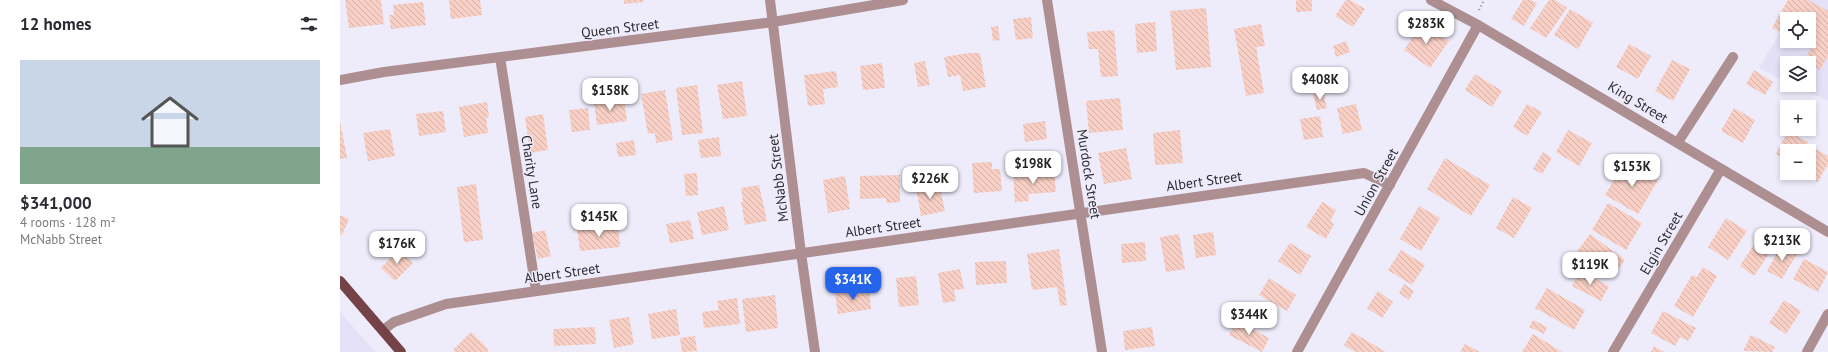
<!DOCTYPE html>
<meta charset="utf-8">
<style>
body{margin:0;font-family:"PT Sans",sans-serif;background:#f7f7f7;color:#2b2b33;height:100vh;display:flex;flex-direction:column;font-size:15px;white-space:nowrap}
*{box-sizing:border-box;margin:0}
p{font-size:13px;color:#7c7c81}
.icon{flex:none;width:22px;height:22px;fill:none;stroke:currentColor;stroke-width:2;stroke-linecap:round;stroke-linejoin:round}
.map{position:relative;flex:1;overflow:hidden}
.panel{display:flex;flex-direction:column;background:#fff;width:340px}
.panel>*{flex:none}
.fabs{position:absolute;left:1440px;top:12px;display:grid;gap:8px}
.fabs a{display:grid;place-items:center;width:36px;height:36px;border-radius:0px;background:#fff;box-shadow:0 2px 6px #0003;font-size:20px}
.price{position:absolute;translate:-50% -34px;padding:0 9px;border-radius:8px;background:#fff;color:#222;font-size:13px;line-height:26px;filter:drop-shadow(0 1px 2px #0008)}
.price::after{content:'';position:absolute;left:50%;top:24px;width:12px;height:9px;margin-left:-6px;background:inherit;clip-path:polygon(0 0,100% 0,50% 100%)}
.price.current{background:#2563eb;color:#fff}
ul{padding:0;list-style:none}
li{display:grid;align-content:center;gap:8px;height:212px;padding:0 20px}
li+li{border-top:1px solid #e1e1e2}
li span{display:grid;place-items:center;height:124px;border-radius:0px;color:#555}
li>.icon{margin-inline-start:auto}
span .icon{width:72px;height:72px;fill:#fffc;stroke-width:1}
li b{font-size:17px}
h2{display:flex;justify-content:space-between;align-items:center;height:48px;padding:0 20px;font-size:17px}
main{display:flex;flex:1;min-height:0}
.map>svg:first-child{display:block}
</style>
<main>
<section class="panel">
<h2>12 homes<svg class="icon" aria-label="filters" viewBox="0 0 24 24"><path d="M4 7h16M4 17h16"/><circle cx="9" cy="7" r="2"/><circle cx="15" cy="17" r="2"/></svg></h2>
<ul>
<li><span style="background:linear-gradient(#c9d6e8 70%,#7fa58c 0)"><svg class="icon" aria-label="home" viewBox="0 0 24 24"><path d="M3 11l9-7 9 7M6 9v11h12V9"/></svg></span><div><b>$341,000</b><p>4 rooms · 128 m²</p><p>McNabb Street</p></div></li>
</ul>
</section>
<div class="map">
<svg width="1488" height="352" viewBox="0 0 1488 352">
<defs>
<pattern id="building-back-hatch" width="6" height="6" patternUnits="userSpaceOnUse"><rect width="6" height="6" fill="#f7cfc4"/><path d="M-1 5l2 2M0 0l6 6M5-1l2 2" fill="none" stroke="#d4b2a9"/></pattern>
</defs>
<rect width="100%" height="100%" fill="#eeebfb"/>
<!-- built -->
<path fill="#e4e0f7" d="M1459,0h29v101l-34,-16h15v-22h-22v19l-28,-14 28,-47v20h22v-22z
M0,312l35,40h-35z"/>
<!-- building -->
<path fill="url(#building-back-hatch)" d="M5,0h36l3,24 -35,4z
M109,0h31l2,15 -31,4z
M284,0h19l1,2 -20,2z
M956,0h16v11l-16,1z
M1006,0h4l15,9 -12,18 -18,-11z
M1183,0h8l6,3 -13,23 -13,-7z
M1209,0h6l12,8 -21,30 -16,-10z
M1448,0h20l20,11v45l-8,14 -16,-9 10,-18 -5,-3v-7l2,-4 -2,-1v-9h-22l-1,16 -14,-7z
M83,2l3,23 -35,4 -2,-14h5l-1,-10z
M866,8l5,59 -35,3 -6,-59z
M1230,9l23,14 -15,26 -24,-14z
M691,17l2,21 -17,2 -3,-21z
M815,22l2,29 -20,2 -2,-29z
M1082,23l27,18 -19,27 -26,-18z
M921,24l4,22 -9,1 8,46 -18,3 -12,-67z
M658,26l2,14 -7,1 -2,-14z
M774,30l4,46 -17,1 -3,-28h-9l-2,-17z
M1006,41l4,11 -14,5 -3,-11z
M1289,44l22,12 -13,23 -22,-12z
M629,53h11l6,34 -23,4 -3,-16 -12,2 -4,-20z
M1332,60l18,9 -17,32 -18,-10z
M585,61l5,24 -12,2 -4,-24z
M542,63l3,25 -22,2 -3,-24z
M1414,70l19,12 -8,13 -19,-11z
M496,71l2,16 -15,2 2,15 -17,2 -4,-31z
M997,73l1,12 -10,1 -1,-12z
M1135,74l27,17 -10,16 -27,-17z
M402,81l5,35 -24,3 -6,-34z
M357,85l6,48 -21,2 -6,-47z
M325,90l8,50 -17,3 -1,-10 -7,1 -7,-40z
M983,92l4,16 -10,2 -4,-16z
M780,98l3,32 -34,3 -3,-32z
M284,99l3,22 -30,4 -3,-22z
M147,102l2,15 -3,1 2,15 -24,4 -5,-30z
M1016,104l6,26 -19,4 -6,-26z
M1187,104l15,8 -15,24 -14,-9z
M248,108l2,22 -18,2 -3,-22z
M1394,108l21,12 -12,23 -22,-12z
M103,111l3,21 -27,4 -3,-22z
M203,114l5,36 -18,3 -5,-36z
M980,116l3,21 -19,3 -4,-21z
M0,121l7,37 -7,1z
M705,121l2,18 -22,3 -2,-18z
M50,129l5,27 -27,5 -5,-28z
M840,130l3,33 -28,2 -2,-32z
M1228,130l24,13 -13,23 -23,-14z
M1448,131l20,11 -5,9h-16v9l-11,-6z
M379,137l2,19 -20,2 -3,-18z
M294,140l2,15 -18,2 -2,-14z
M1472,147l16,9v8l-10,18 -15,-9h6v-20z
M786,148l6,31 -28,5 -6,-31z
M1203,152l9,6 -10,16 -9,-5z
M1105,158l45,27 -19,31 -44,-27z
M1286,161l32,19 -20,34 -33,-19z
M652,162v7h8l2,22 -28,2 -2,-30z
M714,171l2,21 -28,2 1,7 -14,1 -2,-27z
M357,173l1,22 -12,1 -2,-22z
M560,175v27l-14,1v-5l-26,1v-23z
M505,176l5,33 -22,4 -5,-33z
M599,183l6,28 -24,5 -5,-28z
M136,184l7,56 -19,2 -7,-55z
M419,185l8,36 -22,4 -4,-23 2,-1 -2,-13z
M1173,197l19,11 -18,30 -18,-10z
M982,202l14,8 -6,11 4,3 -8,15 -20,-12z
M1268,203l34,20 -16,27 -34,-20z
M384,206l5,24 -27,5 -5,-23z
M1079,206l21,12 -19,33 -21,-12z
M0,215l9,4 -7,16 -2,-1z
M1386,218l21,13 -19,29 -20,-13z
M350,220l4,19 -24,4 -4,-19z
M278,224l2,23 -40,4 -3,-22z
M205,230l6,26 -13,3 -6,-26z
M873,232l3,23 -20,3 -3,-23z
M839,234l6,35 -19,3 -6,-35z
M1250,234l35,26 -11,15 -17,-13 -7,9 -18,-13z
M1420,235l15,10 -21,31 -14,-10z
M805,242l1,19 -24,2 -1,-19z
M950,243l21,13 -11,19 -22,-14z
M1441,245l16,9 -15,25 -15,-8z
M59,249l14,14 -18,18 -14,-13z
M719,249l8,56 -7,1 -3,-19 -25,3 -5,-36z
M1061,250l24,15 -13,20 -24,-15z
M1464,259l24,13 -10,20 -25,-13z
M666,261l1,22 -31,2 -1,-23z
M1363,267l14,9 -24,41 -19,-11 18,-31 5,2z
M620,269l4,20 -10,1 2,11 -13,2 -5,-30z
M1240,271l29,15 -8,15 -29,-15z
M576,276l3,29 -20,2 -3,-29z
M929,278l27,17 -9,16 -28,-16z
M1064,284l10,7 -5,9 -10,-7z
M1207,288l38,22 -11,20 -39,-22z
M529,289l2,20 -33,5 -3,-21z
M1038,291l15,11 -11,16 -15,-10z
M435,295l3,33 -32,4 -4,-33z
M397,298l3,26 -36,4 -2,-16 17,-2 -2,-9z
M1444,300l17,11 -15,23 -17,-11z
M336,309l4,26 -28,4 -4,-25z
M1323,311l33,17 -8,13 -8,-4 -5,9 -24,-13z
M289,317l5,27 -20,4 -5,-28z
M1193,320l14,7 -3,7 -15,-7z
M897,321l32,17 -7,14 -33,-17z
M255,327l1,17 -42,2 -1,-17z
M812,327l3,19 -30,4 -2,-19z
M131,332l18,18 -2,2h-32l-2,-2z
M1012,332l34,20h-31l-11,-7z
M1193,334l29,18h-40z
M1411,335l24,12 -3,5 -29,-1z
M355,336l2,15 -15,1 -2,-14z
M1125,344l15,8h-20z
M1314,346l10,6h-13z"/>
<g fill="none" stroke-linecap="round" stroke-linejoin="round">
<!-- path -->
<path stroke="#918f9a" stroke-width="2.5" stroke-dasharray="1 3" stroke-linecap="butt" d="M1139,10l5,-10"/>
<!-- street -->
<path stroke="#ad8f91" stroke-width="10" d="M430,0l31,253 14,99
M707,0l55,352
M1091,0l47,25 350,207
M160,57l36,234
M0,80l44,-8 389,-50 130,-22
M1338,142l55,-85
M43,330l11,-8 52,-18 918,-131 26,12
M957,352l181,-327
M1273,352l108,-183
M1467,352l21,-38"/>
<!-- primary -->
<path stroke="#744247" stroke-width="10" d="M0,281l61,71"/>
</g>
<g text-anchor="middle" stroke-width="3" stroke-linejoin="round" paint-order="stroke">
<!-- street labels -->
<g font-size="14" fill="#2e2d33" stroke="#eeebfb">
<text transform="translate(280 28) rotate(-7)" y="5">Queen Street</text>
<text transform="translate(1298 102) rotate(31)" y="5">King Street</text>
<text transform="translate(192 172) rotate(81)" y="5">Charity Lane</text>
<text transform="translate(749 174) rotate(81)" y="5">Murdock Street</text>
<text transform="translate(438 178) rotate(-97)" y="5">McNabb Street</text>
<text transform="translate(864 181) rotate(-8)" y="5">Albert Street</text>
<text transform="translate(1036 182) rotate(-61)" y="5">Union Street</text>
<text transform="translate(543 227) rotate(-8)" y="5">Albert Street</text>
<text transform="translate(1321 243) rotate(-60)" y="5">Elgin Street</text>
<text transform="translate(222 273) rotate(-8)" y="5">Albert Street</text>
</g>
</g>
</svg>
<div class="fabs">
<a><svg class="icon" aria-label="locate" viewBox="0 0 24 24"><circle cx="12" cy="12" r="6"/><path d="M12 2v4M12 18v4M2 12h4M18 12h4"/></svg></a>
<a><svg class="icon" aria-label="layers" viewBox="0 0 24 24"><path d="M12 4l9 5-9 5-9-5zM3 14l9 5 9-5"/></svg></a>
<a>+</a>
<a>−</a>
</div>
<b class="price" style="left:1086px;top:45px">$283K</b>
<b class="price" style="left:980px;top:101px">$408K</b>
<b class="price" style="left:270px;top:112px">$158K</b>
<b class="price" style="left:693px;top:185px">$198K</b>
<b class="price" style="left:1292px;top:188px">$153K</b>
<b class="price" style="left:590px;top:200px">$226K</b>
<b class="price" style="left:259px;top:238px">$145K</b>
<b class="price" style="left:1442px;top:262px">$213K</b>
<b class="price" style="left:57px;top:265px">$176K</b>
<b class="price" style="left:1250px;top:286px">$119K</b>
<b class="price current" style="left:513px;top:301px">$341K</b>
<b class="price" style="left:909px;top:336px">$344K</b>
</div>
</main>
